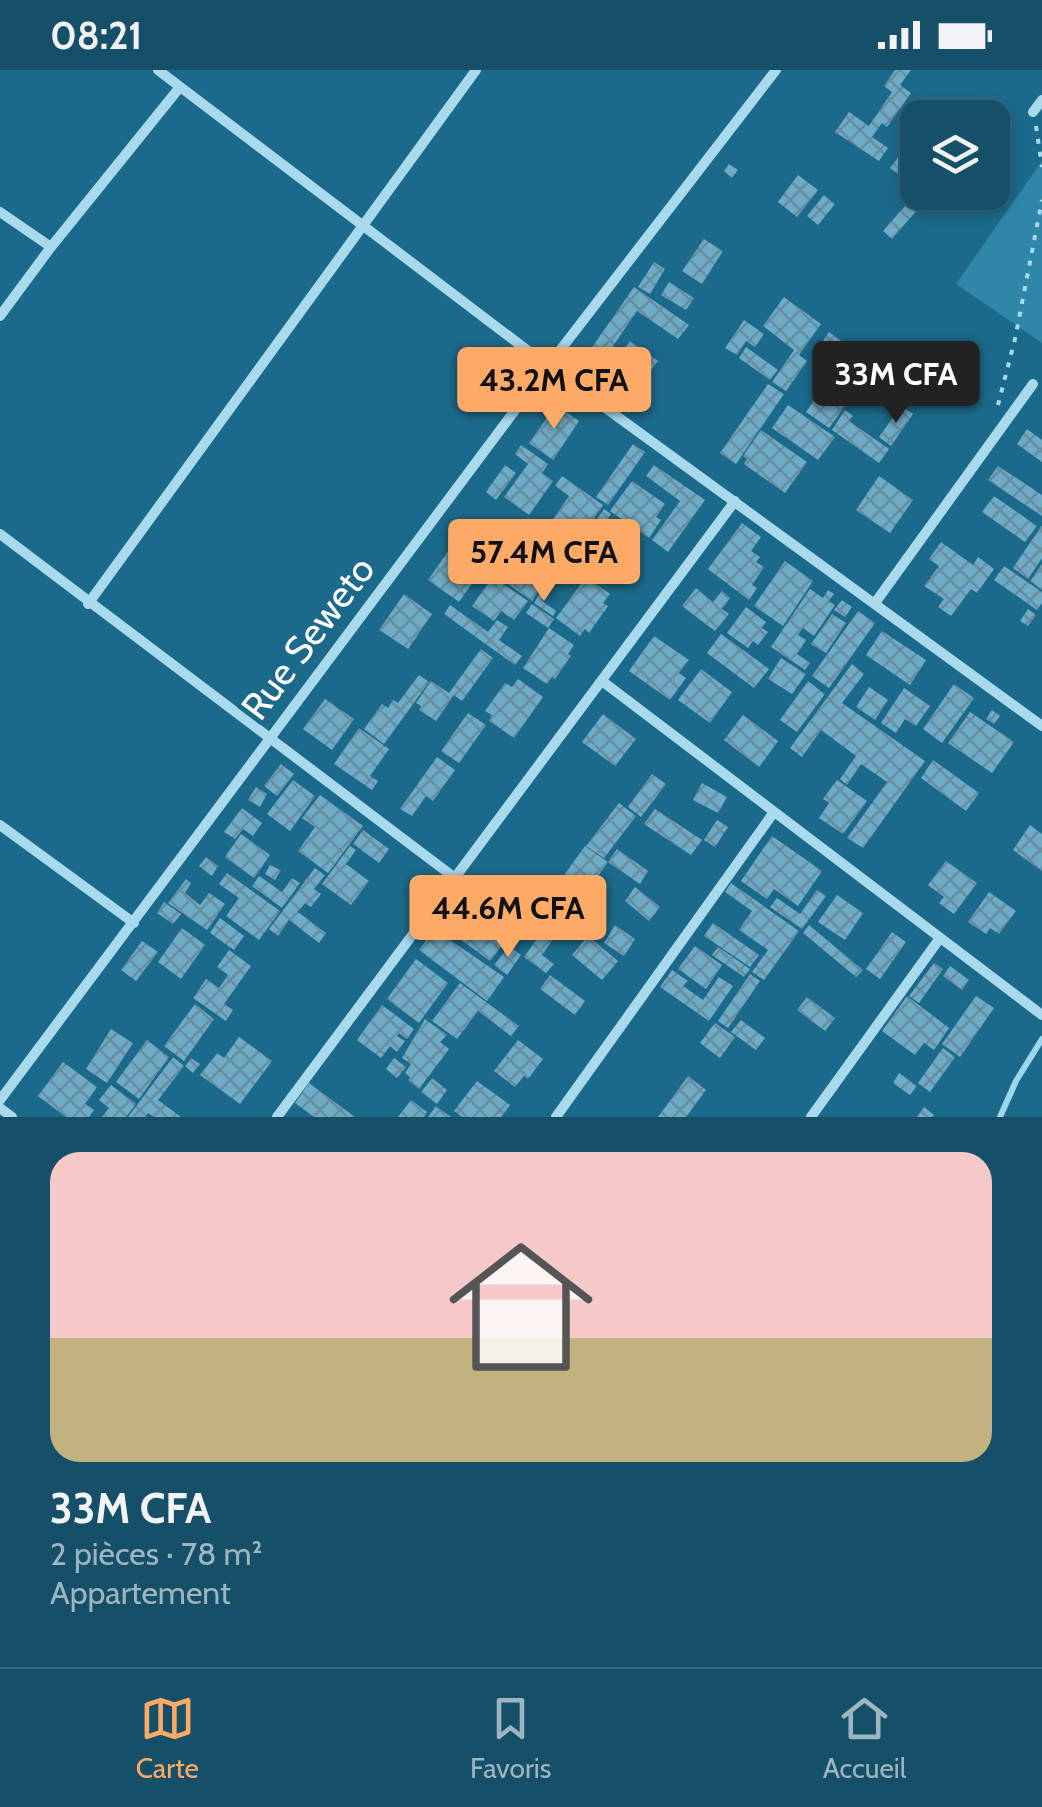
<!DOCTYPE html>
<html lang="fr">
<meta charset="utf-8">
<style>
body{margin:0;font-family:Cabin,sans-serif;background:#225a71;color:#f1f3f6;height:100vh;display:flex;flex-direction:column;font-size:38px;white-space:nowrap}
*{box-sizing:border-box;margin:0}
p{font-size:32px;color:#9db5c0}
.icon{flex:none;width:55px;height:55px;fill:none;stroke:currentColor;stroke-width:2;stroke-linecap:round;stroke-linejoin:round}
.map{position:relative;height:1047px;overflow:hidden}
.side{display:flex;flex-direction:column;background:#155068;flex:1}
.side>*{flex:none}
.controls{position:absolute;left:900px;top:30px;display:grid;gap:20px}
.controls a{display:grid;place-items:center;width:110px;height:110px;border-radius:20px;background:#155068;box-shadow:0 5px 15px #0003,0 0 0 2px #34677c;font-size:50px}
.price{position:absolute;translate:-50% -85px;padding:0 22px;border-radius:10px;background:#fdaa66;color:#111;font-size:32px;line-height:65px;filter:drop-shadow(0 2px 5px #0008)}
.price::after{content:'';position:absolute;left:50%;top:60px;width:30px;height:22px;margin-left:-15px;background:inherit;clip-path:polygon(0 0,100% 0,50% 100%)}
.price.on{background:#222;color:#fff}
ul{padding:0;list-style:none}
li{display:grid;align-content:center;gap:20px;height:530px;padding:0 50px}
li span{display:grid;place-items:center;height:310px;border-radius:30px;color:#555}
li>.icon{margin-inline-start:auto}
span .icon{width:180px;height:180px;fill:#fffc;stroke-width:1}
li b{font-size:42px}
.status{display:flex;justify-content:space-between;align-items:center;height:70px;padding:0 50px;background:#155068;direction:ltr}
.status svg{height:28px;fill:currentColor}
.dock{display:flex;justify-content:space-around;align-items:center;height:140px;border-top:2px solid #34677c;background:#155068;font-size:28px;color:#9db5c0}
.dock a{display:grid;justify-items:center;gap:5px}
.dock .on{color:#fdaa66}
.map>svg:first-child{display:block}
</style>
<div class="status"><b>08:21</b><svg viewBox="0 0 49 12"><path d="M0 12V9h3v3zM5 12V6h3v6zM10 12V3h3v9zM15 12V0h3v12zM26 1h20v11H26zM47 4h2v5h-2z"/></svg></div>
<div class="map">
<svg width="1042" height="1047" viewBox="0 0 1042 1047">
<defs>
<pattern id="building-cross-hatch" width="8" height="8" patternUnits="userSpaceOnUse" patternTransform="scale(2.5)"><rect width="8" height="8" fill="#70abc5"/><path d="M0 0l8 8M0 8l8-8" fill="none" stroke="#658ea1"/></pattern>
</defs>
<rect width="100%" height="100%" fill="#1c6a8b"/>
<!-- garden -->
<path fill="#3086a9" d="M1042,91v182l-86,-59z"/>
<g fill="none" stroke-linecap="round" stroke-linejoin="round">
<!-- stream -->
<path stroke="#9bd7ee" stroke-width="6" d="M1000,1047l16,-36 26,-42"/>
</g>
<!-- building -->
<path fill="url(#building-cross-hatch)" d="M895,0h16l-11,15 11,8 -24,34 -5,-4 -10,14 16,11 -9,13 -44,-29 14,-20 20,14 23,-34 -8,-6z
M905,78l13,9v31l-28,-20z
M729,94l9,6 -6,8 -8,-7z
M798,105l20,15 -21,27 -19,-15z
M917,122l9,8 -34,39 -9,-8z
M824,125l11,9 -17,21 -11,-9z
M704,169l19,12 -21,33 -20,-13z
M654,192l11,7 -15,25 -12,-7z
M669,212l25,16 -8,12 -25,-15z
M634,217l55,38 -11,14 -41,-28 -37,54 -14,-9z
M784,227l37,27 -22,31 8,6 -21,30 -14,-9 22,-32 -31,-24z
M744,250l20,14 -9,13 -9,-6 -9,14 -12,-7z
M829,262l12,9 -9,15 -13,-9z
M630,271l28,20 -22,29 -27,-19z
M746,277l32,23 -8,10 -31,-22z
M833,303l24,16 -28,39 -23,-16z
M768,314l16,10 -48,70 -16,-11z
M556,335l23,16 -26,39 -24,-17z
M788,335l47,32 -17,23 -46,-32z
M901,336l12,8 -22,32 -12,-9z
M845,340l8,6 -4,5 40,28 -10,14 -47,-33z
M1027,359l15,11v22l-25,-18z
M761,360l46,32 -22,31 -41,-29 3,-5 -4,-3z
M633,374l12,8 -37,53 -12,-8z
M521,375l27,19 -6,9 11,8 -24,34 -25,-18 24,-33 -13,-10z
M505,395l11,8 -20,27 -10,-8z
M654,395l51,35 -37,52 -16,-12 28,-39 -34,-25z
M998,396l44,29v21l-54,-36z
M562,406l41,29 -34,51 -28,-19 28,-41 -14,-10z
M879,406l34,24 -23,33 -34,-23z
M632,411l33,23 -9,13 5,3 -12,18 -39,-27z
M994,426l43,30 -12,16 -43,-30z
M604,439l7,5 -11,17 -7,-6z
M742,453l19,14 -10,14 9,6 -4,5 8,5 -12,18 5,3 -8,12 -41,-31z
M1042,455v33l-14,21 -15,-11z
M540,469l24,17 -32,45 -24,-17z
M941,472l32,23 5,-8 16,12 -17,24 -6,-4 -20,27 -13,-9 6,-8 -20,-13 15,-20 -10,-7z
M580,473l21,15 -10,15 -21,-15z
M449,480l31,22 -21,30 -31,-22z
M785,491l28,20 -30,45 -29,-20z
M1042,494v26l-12,-9z
M1004,496l38,26v11l-5,7 -43,-30z
M493,507l35,24 -14,19 -13,-9 -7,10 -22,-15z
M586,507l24,17 -7,9 5,3 -19,27 -4,-4 -5,7 -24,-18z
M696,518l17,14 9,-11 8,7 -8,11 7,5 -14,17 -33,-25z
M810,519l13,9 5,-8 6,4 -5,7 6,4 -21,31 -11,-8 -5,7 8,5 -9,14 13,9 -5,7 -34,-23z
M541,521l5,3 -5,6 15,11 -3,5 -19,-13z
M404,524l28,20 -24,35 -29,-19z
M842,530l10,7 -7,10 -11,-7z
M532,534l22,15 -6,9 -22,-15z
M450,535l38,27 9,-12 11,7 -9,13 23,16 -7,9 -71,-51z
M746,537l20,15 -4,6 6,4 -10,13 -5,-4 -5,7 -21,-15z
M1028,539l8,6 -8,11 -8,-5z
M858,541l17,12 -46,65 -17,-12z
M832,544l14,9 -20,30 -15,-9z
M549,558l25,17 -6,9 3,2 -16,23 -3,-2 -5,7 -24,-16z
M882,561l44,29 -16,25 -44,-30z
M721,564l48,35 -15,19 -47,-35z
M654,566l35,24 -10,13 7,5 -16,22 -41,-29z
M481,579l12,9 -31,43 -8,-6 -18,26 -17,-11 2,-4 -5,-3 15,-22 18,12z
M781,588l25,16 -14,20 -24,-15z
M852,594l12,10 -22,29 83,58 -62,87 -16,-10 40,-56 -26,-18 -14,21 -7,-6 16,-23 -35,-26 -19,27 -12,-9z
M701,599l31,23 -22,31 -32,-23z
M419,605l10,7 -45,62 -20,-15 18,-25 6,4 5,-8 5,3z
M518,609l25,18 -29,41 -25,-17 3,-6 -7,-4 20,-28 7,4z
M808,611l17,13 -28,38 -17,-12z
M954,614l20,14 -32,45 -19,-14z
M869,617l19,13 -13,20 -19,-13z
M904,618l26,18 -14,20 -11,-7 -9,14 -15,-10z
M325,629l29,20 -22,31 -29,-21z
M992,640l8,6 -6,8 -8,-5z
M970,642l44,30 -22,31 -44,-30z
M468,643l18,12 -27,38 -18,-12z
M603,644l33,25 -21,27 -33,-24z
M743,645l35,26 -19,26 -35,-27z
M359,658l30,21 -19,27 8,5 -6,9 -38,-26z
M437,687l18,13 -22,31 -7,-5 -14,20 -12,-7z
M933,690l46,33 -13,18 -45,-33z
M281,694l13,10 -17,22 -13,-10z
M652,704l14,10 -25,33 -13,-10z
M293,710l22,16 -25,35 -23,-17z
M837,710l30,21 -24,33 -24,-16 10,-15 -6,-4z
M702,713l25,14 -9,16 -25,-13z
M256,717l11,7 -7,13 -12,-7z
M320,725l43,31 -35,47 -30,-22 17,-24 -13,-9z
M619,733l17,13 -32,42 -18,-12z
M242,738l20,15 -9,13 -10,-7 -8,10 -11,-7z
M655,739l47,31 -11,15 -47,-31z
M717,750l11,7 -13,20 -11,-7z
M1030,755l12,9v37l-29,-21z
M363,760l26,19 -10,14 -26,-19z
M241,764l29,21 -16,23 -29,-21z
M772,766l50,35 -24,35 -24,-17 -7,10 -26,-18z
M350,776l6,4 -10,14 23,17 -18,24 -29,-21z
M585,776l23,16 9,-13 31,22 -8,13 -32,-22 -66,93 12,9 -8,9 -22,-16 37,-52 -12,-9z
M206,787l12,9 -6,10 -13,-10z
M946,791l31,22 -23,31 -15,-11 5,-6 -16,-12z
M270,795l11,5 -6,10 -10,-6z
M315,798l10,7 -11,14 7,5 -10,13 -6,-4 -7,9 28,21 -7,10 -30,-23 -11,16 -9,-7z
M227,803l53,38 -21,29 -33,-24 13,-18 -20,-14z
M259,806l23,16 10,-14 8,5 -18,25 -30,-22z
M186,809l5,4 -6,10 15,12 9,-12 16,11 -18,26 -39,-27z
M731,813l68,48 -35,49 -12,-8 16,-22 -29,-20 13,-19 -27,-19z
M635,817l25,20 -11,14 -24,-20z
M817,820l9,6 -24,33 -32,-22 7,-9 23,16z
M989,822l27,19 -17,23 -9,-6 -4,6 -18,-12z
M536,824l20,13 -15,23 -20,-13z
M837,825l26,18 -18,27 -27,-18z
M164,832l17,12 -8,10 -16,-11z
M457,836l48,36 -15,19 -48,-35z
M220,848l24,18 -10,14 -24,-17z
M573,848l16,11 -6,8 -15,-11z
M713,853l46,32 -9,12 -46,-31z
M615,855l20,14 -11,17 -20,-13z
M809,855l54,45 -7,7 -53,-44z
M182,858l23,17 -24,34 -23,-17z
M434,859l70,48 -17,24 -68,-51z
M892,862l14,10 -26,37 -14,-10z
M588,866l30,25 -16,19 -30,-25z
M142,871l16,11 -22,29 -15,-11z
M509,876l12,9 -14,20 -13,-10z
M695,876l27,19 -16,24 -28,-20z
M718,877l32,22 -6,8 -32,-22z
M229,880l22,16 -27,38 9,6 -7,11 -33,-23 13,-19 13,9 9,-13 -11,-8z
M416,889l32,24 -29,40 -32,-24z
M934,893l9,6 -24,34 -10,-7z
M950,896l19,14 -7,10 -19,-14z
M672,900l16,11 -5,5 20,14 16,-23 14,9 -24,35 -49,-34z
M750,904l10,7 -32,47 -10,-7z
M550,905l35,26 -10,14 -35,-26z
M460,913l59,43 -8,10 -33,-25 -21,28 -25,-18z
M907,926l42,32 -15,22 -10,-7 -9,12 -33,-24z
M976,926l18,12 -34,49 -18,-13z
M807,927l28,21 -10,13 -28,-21z
M195,934l19,15 -30,42 -20,-15z
M382,935l32,24 -7,10 -8,-6 -2,3 8,5 -8,11 -7,-6 -9,12 -24,-18z
M425,949l22,16 -7,7 9,7 -30,40 -11,-9 2,-3 -5,-4 6,-9 -9,-6z
M741,950l24,18 -9,12 -25,-18z
M715,953l20,14 -15,21 -20,-15z
M111,959l22,14 -26,40 -21,-14z
M239,967l33,24 -32,43 -40,-29 17,-22 7,5z
M147,970l22,17 -30,42 -23,-17z
M518,970l25,19 -15,20 -4,-3 -9,11 -21,-16z
M943,978l12,9 -25,35 -12,-9z
M173,987l11,9 -26,34 23,17h-27l-6,-4 -3,4h-17z
M191,988l9,6 -7,9 -8,-7z
M394,988l12,9 -9,11 -11,-9z
M63,992l34,25 -12,17 9,6 -5,7h-23l-28,-21z
M899,1003l18,13 -7,9 -17,-12z
M688,1006l18,14 -20,27h-28z
M432,1008l15,12 -10,14 -16,-12z
M477,1011l33,24 -9,12h-39l-8,-6z
M309,1013l46,34h-41l-19,-14z
M111,1015l25,19 -10,13h-24l7,-9 -10,-8z
M411,1030l16,12 -3,5h-26z
M436,1036l15,11h-23z
M924,1037l10,8 -1,2h-16z"/>
<g fill="none" stroke-linecap="round" stroke-linejoin="round">
<!-- path -->
<path stroke="#a8d9ec" stroke-width="4" stroke-dasharray="5 8" stroke-linecap="butt" d="M1036,56l6,41
M998,335l17,-66 27,-139"/>
<!-- street -->
<path stroke="#a8d9ec" stroke-width="10" d="M158,0l390,296 494,360
M1033,42l9,-12
M0,142l51,35
M0,246l51,-69 129,-160
M0,464l455,344
M875,533l158,-219
M88,534l388,-534
M602,611l440,334
M0,755l134,98
M0,1030l548,-734 228,-296
M0,1038l12,9
M277,1047l458,-616
M556,1047l218,-305
M811,1047l129,-179"/>
</g>
<g text-anchor="middle" stroke-width="10" stroke-linejoin="round" paint-order="stroke">
<!-- street labels -->
<g font-size="38" fill="#fff" stroke="#1c6a8b">
<text transform="translate(308 568) rotate(-53)" y="13">Rue Seweto</text>
</g>
</g>
</svg>
<div class="controls">
<a><svg class="icon" aria-label="layers" viewBox="0 0 24 24"><path d="M12 4l9 5-9 5-9-5zM3 14l9 5 9-5"/></svg></a>
</div>
<b class="price on" style="left:896px;top:356px">33M CFA</b>
<b class="price" style="left:554px;top:362px">43.2M CFA</b>
<b class="price" style="left:544px;top:534px">57.4M CFA</b>
<b class="price" style="left:508px;top:890px">44.6M CFA</b>
</div>
<section class="side">
<ul>
<li><span style="background:linear-gradient(#f6c9c9 60%,#c2b280 0)"><svg class="icon" aria-label="home" viewBox="0 0 24 24"><path d="M3 11l9-7 9 7M6 9v11h12V9"/></svg></span><div><b>33M CFA</b><p>2 pièces · 78 m²</p><p>Appartement</p></div></li>
</ul>
</section>
<nav class="dock">
<a class="on"><svg class="icon" aria-label="map" viewBox="0 0 24 24"><path d="M3 6l6-2 6 2 6-2v14l-6 2-6-2-6 2zM9 4v14M15 6v14"/></svg>Carte</a>
<a><svg class="icon" aria-label="saved" viewBox="0 0 24 24"><path d="M7 4h10v16l-5-4-5 4z"/></svg>Favoris</a>
<a><svg class="icon" aria-label="home" viewBox="0 0 24 24"><path d="M3 11l9-7 9 7M6 9v11h12V9"/></svg>Accueil</a>
</nav>
